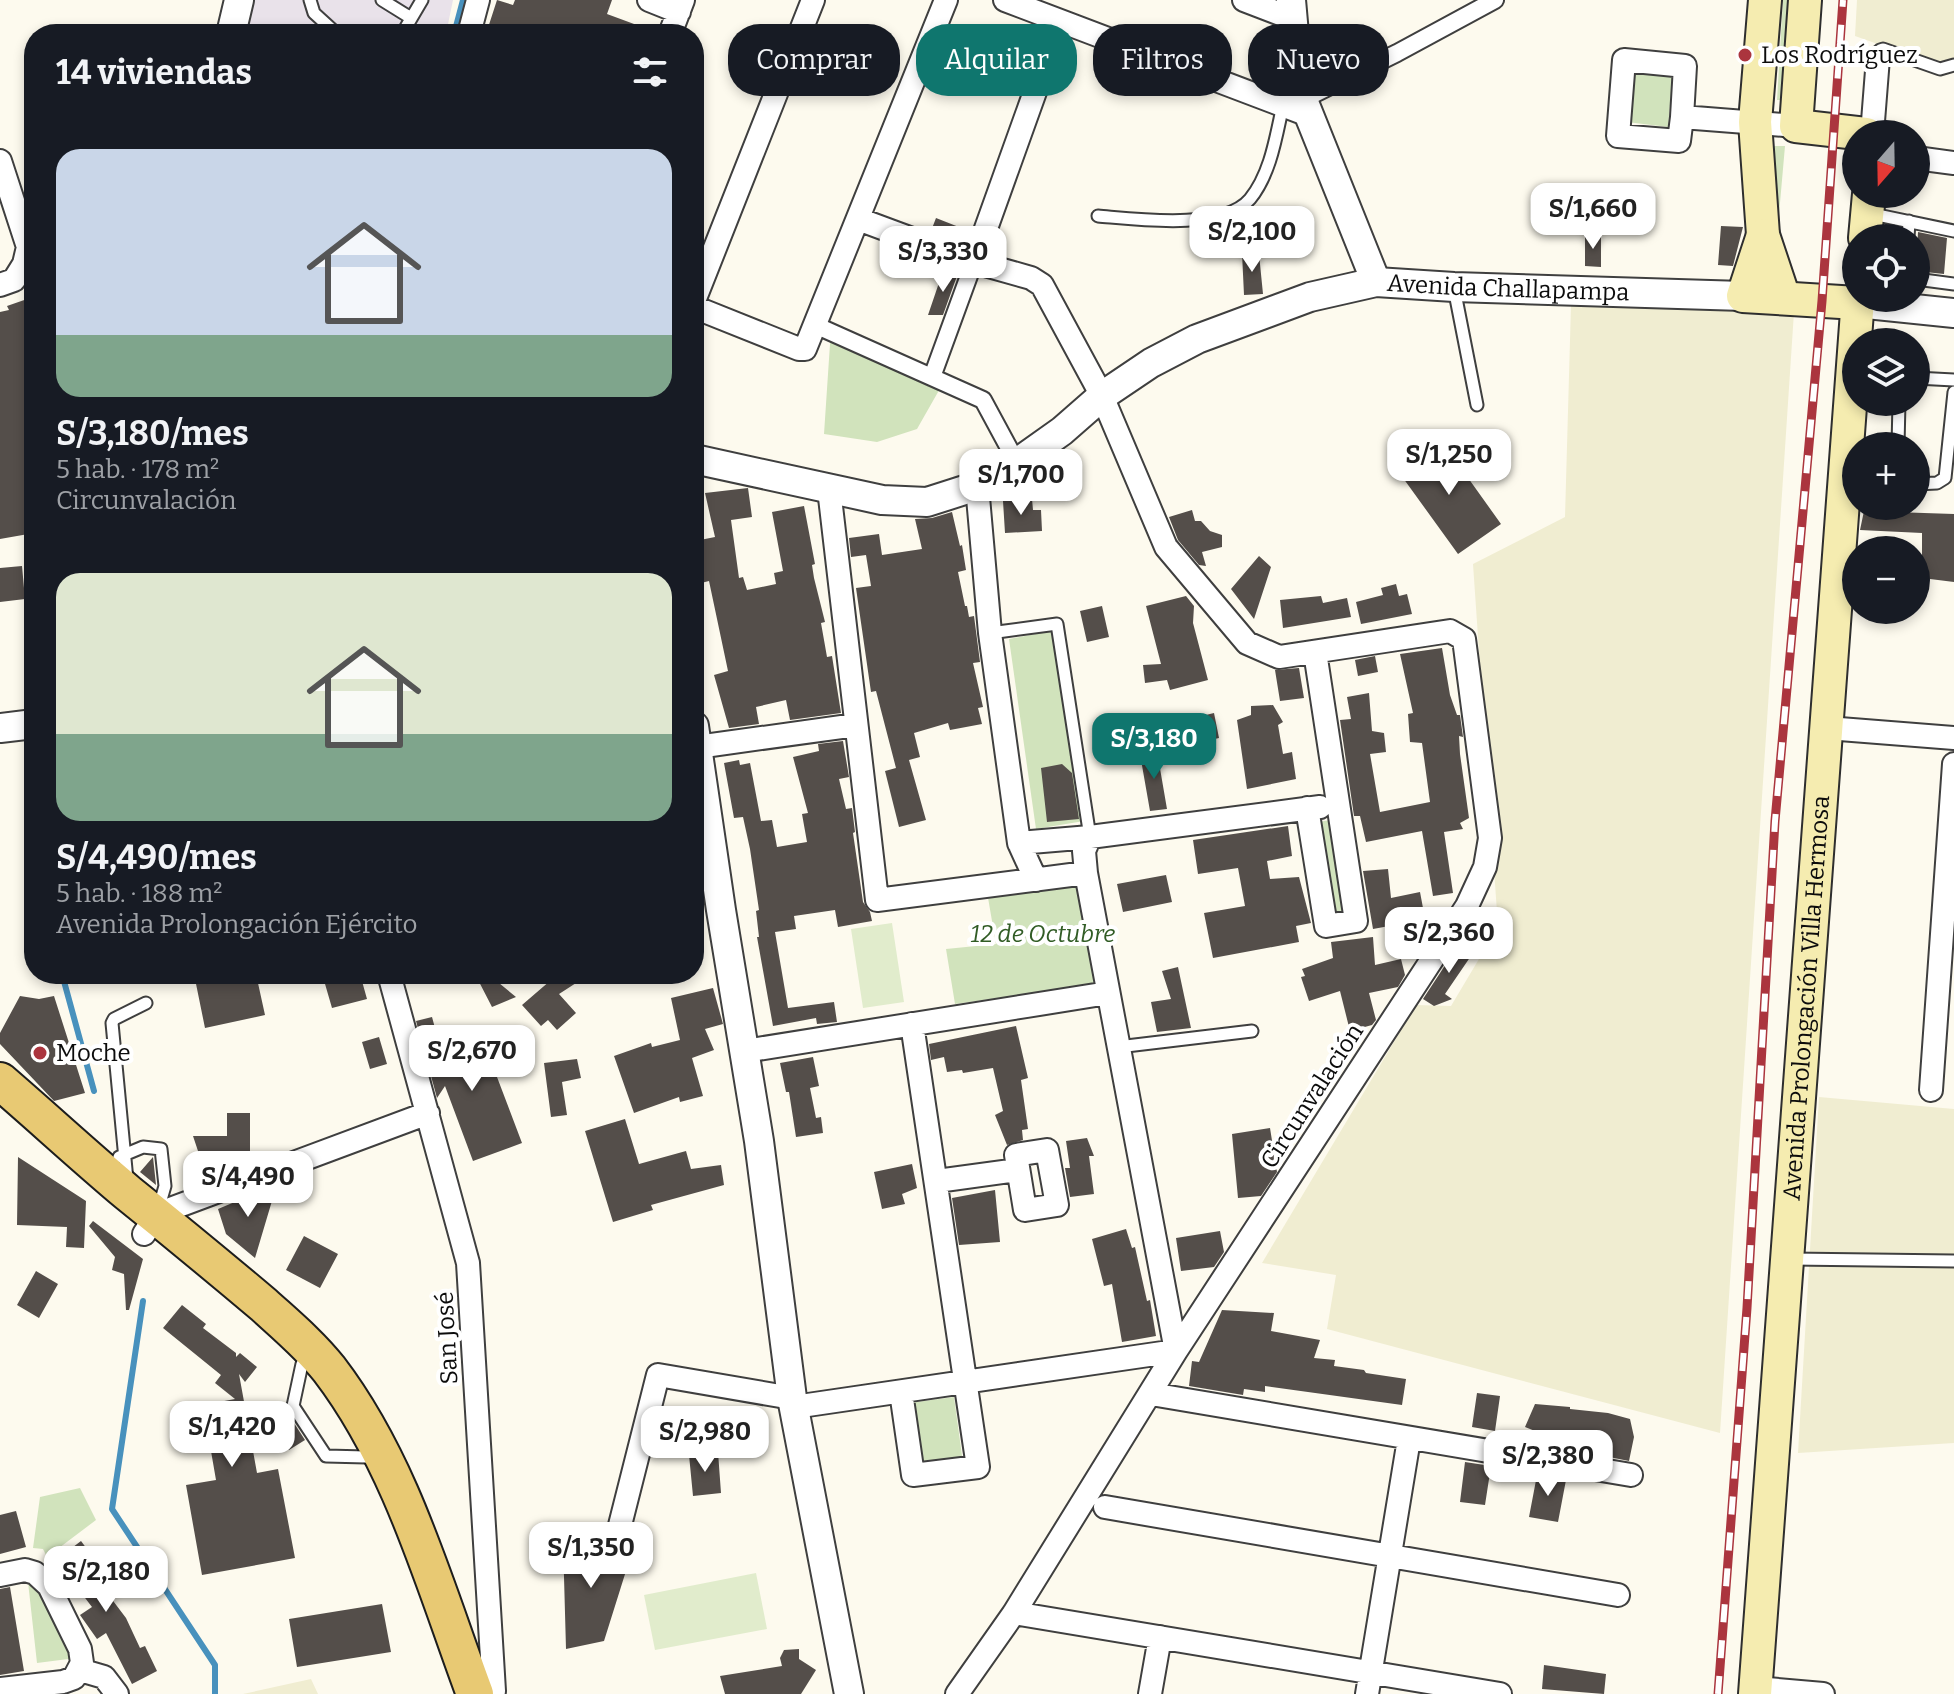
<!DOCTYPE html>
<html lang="es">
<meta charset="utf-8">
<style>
body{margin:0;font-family:Bitter,serif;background:#20242c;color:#f1f3f6;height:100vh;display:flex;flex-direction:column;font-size:30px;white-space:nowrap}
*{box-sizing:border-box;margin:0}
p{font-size:26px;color:#9ea1a6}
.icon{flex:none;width:44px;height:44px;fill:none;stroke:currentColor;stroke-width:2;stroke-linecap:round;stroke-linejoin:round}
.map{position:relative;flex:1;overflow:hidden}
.drawer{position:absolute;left:24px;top:24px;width:680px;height:960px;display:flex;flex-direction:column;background:#171b24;border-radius:32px;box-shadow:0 4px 12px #0003}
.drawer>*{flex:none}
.banner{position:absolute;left:728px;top:24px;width:760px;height:72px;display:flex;gap:16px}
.needle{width:52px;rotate:200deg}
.tools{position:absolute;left:1842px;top:120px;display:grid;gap:16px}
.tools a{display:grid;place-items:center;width:88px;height:88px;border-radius:50%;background:#171b24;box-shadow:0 4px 12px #0003;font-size:40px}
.price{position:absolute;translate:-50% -68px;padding:0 18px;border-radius:16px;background:#fff;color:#222;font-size:26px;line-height:52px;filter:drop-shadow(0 2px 4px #0008)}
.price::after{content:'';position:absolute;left:50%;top:48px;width:24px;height:18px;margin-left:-12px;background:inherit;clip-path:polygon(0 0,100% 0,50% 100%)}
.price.active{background:#0f766e;color:#fff}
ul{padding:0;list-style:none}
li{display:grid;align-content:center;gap:16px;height:424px;padding:0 32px}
li span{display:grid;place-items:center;height:248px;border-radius:24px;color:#555}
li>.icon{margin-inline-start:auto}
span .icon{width:144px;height:144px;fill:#fffc;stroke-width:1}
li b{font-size:34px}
h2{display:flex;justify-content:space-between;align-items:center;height:96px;padding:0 32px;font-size:34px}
.pill{padding:0 28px;border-radius:32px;background:#171b24;box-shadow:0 4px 12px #0003;font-size:28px;line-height:72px}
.pill.active{background:#0f766e;color:#fff}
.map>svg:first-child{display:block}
</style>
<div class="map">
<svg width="1954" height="1694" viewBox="0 0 1954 1694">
<rect width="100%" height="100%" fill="#fdfaee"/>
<!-- industrial -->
<path fill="#e9e2ea" d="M252,0h201l-7,34h-198z"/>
<!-- farmland -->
<path fill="#f0edd1" d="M1857,0h97v71l-99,-35z
M1571,305l223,7 -74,1121 -393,-104 9,-54 -74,-12 154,-258 35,1 47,-79 -25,-363 92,-47z
M1819,1097l135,12v334l-156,10z
M311,1679l7,15h-75z"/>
<!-- green -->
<path fill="#d1e3bc" d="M1783,0h9l-7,100h-8z
M1632,70l41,2 -5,55 -41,-5z
M1769,146h16l-11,125z
M831,329l115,49 -29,51 -40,13 -53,-8z
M1051,631l7,26 26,164 -48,8 -27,-190z
M1331,820l15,90 -13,2 -15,-90z
M1078,880l20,104 -143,20 -9,-55 50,-5 -9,-52z
M954,1397l9,66 -45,6 -9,-66z
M80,1488l16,32 -49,37 -4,-8 -10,-1 7,-51z
M27,1573l49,85 -39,5z"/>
<!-- pitch -->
<path fill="#e1eccc" d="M892,923l12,79 -41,6 -12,-79z
M756,1573l11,56 -112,21 -11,-55z"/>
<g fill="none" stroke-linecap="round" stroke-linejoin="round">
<!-- stream -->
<path stroke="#4891bd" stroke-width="6" d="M454,34l9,-34
M62,974l32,117
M143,1301l-31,208 103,156v29"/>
</g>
<!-- building -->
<path fill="#544e4a" d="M497,0l16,5 2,-5h97l-5,14 46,17v3h-167z
M936,218l33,13 -5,13 -33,-13z
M1721,226l22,1 -10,39 -15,-1z
M1918,232l29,6 -3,36 -28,-3z
M1585,235h16v32l-16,-1z
M1242,253l17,1 4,40 -19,1z
M943,271l14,5 -14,39h-15z
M30,298l4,9v226l-34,6v-227l9,-2 -2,-4z
M1441,440l60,84 -43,30 -60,-83z
M748,488l4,29 -21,3 8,58 4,-1 4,13 29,-6 -2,-11 9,-2 -11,-59 32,-6 11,58 -3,1 2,13 11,44 -4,1 6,34 5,-1 9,57 -51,7 -4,-20 -30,7 3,17 -30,4 -15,-53 14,-4 -19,-90 -8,2 -7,-30 8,-2 -2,-11 15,-3 -10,-44z
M1032,499l1,11h8l1,21 -37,2 -2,-32z
M1192,510l3,11h6l9,10 12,4v12l-20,5 4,14 -7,-1 -21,-25 -9,-23z
M1864,511l90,3v68l-32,-4v-45l-62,-3z
M952,512l8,34 2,-1 4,25 -8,2 7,34h2l2,11 5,-1 6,46 -7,1 10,44 -5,1 4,16 -32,6 -2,-7 -34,10 6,24 -11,3 17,60 -27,7 -14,-56 11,-3 -20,-77 -5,1 -15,-104 15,-2 -5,-31 -15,2 -2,-19 30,-4 3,21 40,-6 -7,-30 17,-1z
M1259,556l12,11 -17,52 -23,-30z
M22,566l3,33 -25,3v-34z
M1396,584l3,12 8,-2 5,20 -51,10 -5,-22 27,-7 -2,-7z
M1186,596l8,10 -1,17 15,57 -38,10 -3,-10 -22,3 -2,-18 18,-1 -15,-58z
M1321,596l2,7 24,-5 4,19 -68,11 -3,-28z
M1102,606l7,31 -22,5 -7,-31z
M1442,648l8,47 7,20h3l3,22 -4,-1 1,18 9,64 -9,5 3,6 -19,3 9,61 -20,3 -11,-65 -56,11 -6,-26h-6l-14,-96 11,-1 -4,-22 22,-4 3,38 12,2 2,19 -16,2 10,58 50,-10 -8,-59 -12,-1 -2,-28 5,-1 -13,-59z
M1375,656l3,16 -20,4 -3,-16z
M1299,668l5,30 -24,3 -5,-31z
M1273,705l10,17 -5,3 5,29 9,-2 4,27 -49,10 -10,-69 14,-5v-9z
M1214,713l5,25 -44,10 -6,-24z
M843,741l6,36 -10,2 7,30 6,-1 3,24 -2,1 10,69 7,10 2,9 -34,6 -3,-17 -41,6 2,13 -21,3 13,76 46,-6 3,20 -20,2 -1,-6 -43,8 -16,-89h2l-3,-26 3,-1 -9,-61 -7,-32 -9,1 -10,-55 15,-3 1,5 10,-2 11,58 11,-1 5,27 30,-5 -5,-28 6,-1 -15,-56 26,-6 -1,-7z
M1157,751l10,58 -17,2 -10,-57z
M1062,764l10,9 7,46 -32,3 -6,-54z
M1288,826l4,30 -25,5 3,18 29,-2 12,46 -15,3 3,16 -86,16 -9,-45 41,-7 -7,-38 -40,6 -5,-34z
M1388,869l3,29 29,-6 3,16 -14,2 2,12 -38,7 -10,-58z
M1166,875l6,27 -49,10 -6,-28z
M1373,937l2,28 26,-6 4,16 -7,12 -29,6 7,27 -4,5 -22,6 -10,-40 -31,10 -8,-24 4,-1 -3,-7 31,-11 -2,-16z
M1461,941l14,9 -30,44 7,5 -18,7 -11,-7z
M1178,967l13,61 -34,4 -6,-30 20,-3 -9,-28z
M194,974h62l9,41 -60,13z
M333,974h27l7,25 -35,9 -9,-31z
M475,974h13l28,23 -24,10z
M558,974h32l-31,20 17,19 -19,17 -9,-10 -7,6 -19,-21z
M713,988l10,36 -18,5 9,21 -22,8 11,38 -23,6 -1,-5 -45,16 -20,-57 37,-13 1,4 28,-7 -9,-42z
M20,996l19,3 15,-3 31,97 -31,8 -54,-57v-11z
M432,1017l6,22 4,-2 15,26 18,-13 2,3 19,-7 10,28 -9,3 25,66 -49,18 -28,-75 -8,12 -21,-77z
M1016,1026l12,52 -7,2 7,49 -6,1 1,10 -16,5 -12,-30 8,-4 -10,-43 -30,5 -1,-3 -15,2 -3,-15 -13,3 -2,-16z
M379,1037l8,27 -17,5 -8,-27z
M813,1057l6,29 -9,2 6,30 5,-1 2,16 -27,4 -7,-45h-3l-6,-29z
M577,1059l4,19 -19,4 5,33 -16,2 -7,-54z
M227,1113h23v51l-47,2 -10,-30h34z
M625,1119l14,45 47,-13 5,18 30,-4 3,20 -73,20 2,5 -40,12 -28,-91z
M1270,1128l7,44 -16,24 -23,2 -6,-64z
M1087,1138l7,18h-5l5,38 -24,3 -5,-29h5l-4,-27z
M18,1157l68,44 -2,47 -18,-1 1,-20 -50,-2z
M153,1157l3,28 -16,-13z
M912,1164l5,24 -15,6 3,10 -23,5 -8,-37z
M277,1184l-22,74 -29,-24 -8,-25z
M995,1190l5,52 -41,3 -7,-47z
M93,1221l50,38 -14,51h-3l-2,-36 -12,-4 3,-13 -26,-31z
M1126,1229l6,19 3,-1 12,54 3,-1 6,36 -34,6 -10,-58 -8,2 -12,-47z
M1220,1231l4,21 -10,15 -33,4 -5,-33z
M304,1236l34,18 -18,34 -34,-18z
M36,1271l22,13 -19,34 -22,-13z
M182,1305l24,19 -3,4 33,25v4l4,-4 17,14 -12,15 -6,-8 18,99 21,-4 17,89 -93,17 -16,-90 30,-5 -13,-75 32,-6 -20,-16 6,-8 -58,-47z
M1222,1310l52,3 -3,18 49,9 -6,18 21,2 -1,6 30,4 2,3 40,6 -4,26 -137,-19v6l-21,-3 -1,6 -54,-9 3,-25 7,1z
M1477,1393l23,3 -5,35 -23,-4z
M1535,1404l35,3v2l38,4 22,6 4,18 -5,24 -25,-5 2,-11 -51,-6 -30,-12z
M292,1420l13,20 -16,10 -13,-20z
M718,1452l3,41 -28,3 -4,-41z
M1465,1462l26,4 -6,39 -25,-3z
M1537,1475l29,5 -8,42 -29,-5z
M16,1511l10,36 -26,7v-39z
M81,1541l15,20 -5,4 8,10 -4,2 31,41 14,30 5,-2 12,25 -25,13 -26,-51 -9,6 -17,-24 12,-8 -36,-47z
M563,1541h25l15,5 9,8 12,-2 7,3 -27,86 -38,8z
M10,1587l14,84 -24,4v-86z
M382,1604l9,48 -94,15 -8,-48z
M799,1649v10l17,11 -15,24h-76l-5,-18 62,-10 -2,-8 4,-8z
M1544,1665l62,9 -2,20 -62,-5z"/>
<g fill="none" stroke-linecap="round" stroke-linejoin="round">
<!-- service casing -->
<g stroke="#3f3f3f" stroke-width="15">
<path id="service" d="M310,0l4,13 23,21
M382,0l29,18
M402,34l20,-34
M1878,58l2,-8 3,-1 57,20 14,-4
M1868,213l86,18
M1098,216c37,3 125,15 152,-17 21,-26 26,-63 33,-94
M1908,238l1,-17
M1916,279l38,5
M1454,288l23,117
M1916,378l38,2
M1898,446l1,-44
M1916,484l21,-1 8,-5 9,-86
M990,633l67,-9 33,213
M1118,1047l134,-16
M119,1157l24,-10 18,2 4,37 -7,24
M127,1180l-15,-157 2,-4 32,-16
M1791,1259l163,2
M302,1364l-9,42 33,50 40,1"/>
</g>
<!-- pedestrian casing -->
<g stroke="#3f3f3f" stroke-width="20">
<path id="pedestrian" d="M1304,99l93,-46 98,-53
M815,325l168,75 34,63
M932,377l42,-115"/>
</g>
<!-- minor casing -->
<g stroke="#3f3f3f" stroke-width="26">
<path id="minor" d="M649,0l30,12
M1005,0l306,116
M1244,0l47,18
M469,34l9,-34
M670,34l13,-34
M1682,117l-3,24 -61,-5 6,-76 61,6 -3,51 114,9
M1872,134l6,-76
M1916,158l38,5
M0,161l28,86 -4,17 -10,16 -14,5
M858,219l116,43 57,16 11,7 60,111 64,151 81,96 32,14 171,-26 14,8 26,199 -5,29 -18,39 -291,445 -162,262 -57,81
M974,262l86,-240
M694,301l119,-301
M694,307l105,42h6l141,-349
M977,486l13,147 29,210 17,37
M829,489l48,411 209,-27
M1827,728l127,10
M697,747l159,-22
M1307,808l19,118 30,-5 -41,-269
M1090,837l-6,14 2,22 90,478
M1019,843l71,-6 230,-30
M389,974l79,289 26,428 -19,2
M745,1051l363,-58
M1931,1090l23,-326
M1047,1150l10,55 -32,5 -9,-55z
M937,1181l81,-11
M144,1234l13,-20 271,-101
M901,1392l12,83 65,-8 -66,-443
M1151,1394l480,81
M794,1407l382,-56
M1105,1507l513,88
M616,1541l42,-166 134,23
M0,1575l25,-5 10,3 14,13 31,63 2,14 -8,15 -11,4 -63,7
M1014,1613l486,81
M80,1670l24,7 13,17
M1756,1688l67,6
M1150,1694l10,-57
M1367,1694l42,-255"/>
</g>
<!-- tertiary casing -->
<g stroke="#3f3f3f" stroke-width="32">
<g id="tertiary">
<path d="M1291,0l8,90 77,192"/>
<path d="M231,34l8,-34"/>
<path d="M1857,303l97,10"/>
<path id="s1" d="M694,459l188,41 45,2 50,-16 40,-23 45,-32 40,-35 49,-33 46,-24 113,-42 66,-15 78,5 289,9"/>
<path d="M694,726l27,184 38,231 33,257 57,296"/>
<path d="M0,728l34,-4"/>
</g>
</g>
<!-- secondary casing -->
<g stroke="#2e2e2e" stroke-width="36">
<g id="secondary">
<path d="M1765,0l-10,122 8,113 21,63"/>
<path d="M1805,0l-9,126 70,8"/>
<path d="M1763,235l-20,61 114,7"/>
<path d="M1865,238l4,-44"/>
<path id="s2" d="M1755,1694l103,-1396"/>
</g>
</g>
<!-- primary casing -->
<g stroke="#1d1d1d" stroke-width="40">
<path id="primary" d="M0,1081c43,37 85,76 128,112 46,37 91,74 136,112 22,20 46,40 65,64 72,94 105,215 146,325"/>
</g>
<!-- service -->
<use href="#service" stroke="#fff" stroke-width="11"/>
<!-- pedestrian -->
<use href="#pedestrian" stroke="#fff" stroke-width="16"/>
<!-- minor -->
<use href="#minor" stroke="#fff" stroke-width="22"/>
<!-- tertiary -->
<use href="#tertiary" stroke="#fff" stroke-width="28"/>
<!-- secondary -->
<use href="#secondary" stroke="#f5ecb0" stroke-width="32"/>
<!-- primary -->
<use href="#primary" stroke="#e8c973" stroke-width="36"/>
<!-- rail casing -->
<g stroke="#ab353e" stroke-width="9">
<path id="rail" d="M1718,1694l29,-386 28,-487 47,-520 21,-301"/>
</g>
<!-- rail -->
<use href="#rail" stroke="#fff" stroke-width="6" stroke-dasharray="18" stroke-linecap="butt"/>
</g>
<!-- markers -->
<g fill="#ab353e" stroke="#fff" stroke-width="3">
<circle cx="1745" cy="55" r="8"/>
<circle cx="40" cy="1053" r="8"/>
</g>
<g text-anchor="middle" stroke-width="8" stroke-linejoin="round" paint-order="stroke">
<!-- poi labels -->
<g font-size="24" fill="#0c0c0c" stroke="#fff" text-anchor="start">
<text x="1761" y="63">Los Rodríguez</text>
<text x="56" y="1061">Moche</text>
</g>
<!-- street labels -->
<g font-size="24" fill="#0c0c0c" stroke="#fff">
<text dy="8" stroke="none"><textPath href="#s1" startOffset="876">Avenida Challapampa</textPath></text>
<text dy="8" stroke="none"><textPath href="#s2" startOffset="698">Avenida Prolongación Villa Hermosa</textPath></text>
<text transform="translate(1312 1096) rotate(-57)" y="8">Circunvalación</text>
<text transform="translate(447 1338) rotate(-93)" y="8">San José</text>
</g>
<!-- park labels -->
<g font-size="24" font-style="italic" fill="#315c25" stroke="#fff">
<text x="1043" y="942">12 de Octubre</text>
</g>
</g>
</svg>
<div class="tools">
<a><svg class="needle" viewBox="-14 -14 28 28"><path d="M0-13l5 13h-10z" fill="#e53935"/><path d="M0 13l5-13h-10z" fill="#9ea1a6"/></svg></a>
<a><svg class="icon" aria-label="locate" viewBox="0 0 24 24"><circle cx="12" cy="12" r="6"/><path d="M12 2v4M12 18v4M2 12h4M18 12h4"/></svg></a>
<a><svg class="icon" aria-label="layers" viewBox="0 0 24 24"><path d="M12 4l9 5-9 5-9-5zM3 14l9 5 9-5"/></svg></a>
<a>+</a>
<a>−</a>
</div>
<b class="price" style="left:1593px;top:251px">S/1,660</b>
<b class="price" style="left:1252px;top:274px">S/2,100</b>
<b class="price" style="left:943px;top:294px">S/3,330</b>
<b class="price" style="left:1449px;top:497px">S/1,250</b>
<b class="price" style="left:1021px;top:517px">S/1,700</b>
<b class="price active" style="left:1154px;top:781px">S/3,180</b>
<b class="price" style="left:1449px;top:975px">S/2,360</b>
<b class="price" style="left:472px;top:1093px">S/2,670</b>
<b class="price" style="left:248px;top:1219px">S/4,490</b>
<b class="price" style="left:232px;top:1469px">S/1,420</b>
<b class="price" style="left:705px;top:1474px">S/2,980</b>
<b class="price" style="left:1548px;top:1498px">S/2,380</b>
<b class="price" style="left:591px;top:1590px">S/1,350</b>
<b class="price" style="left:106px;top:1614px">S/2,180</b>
<div class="banner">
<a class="pill">Comprar</a>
<a class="pill active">Alquilar</a>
<a class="pill">Filtros</a>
<a class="pill">Nuevo</a>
</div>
<section class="drawer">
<h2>14 viviendas<svg class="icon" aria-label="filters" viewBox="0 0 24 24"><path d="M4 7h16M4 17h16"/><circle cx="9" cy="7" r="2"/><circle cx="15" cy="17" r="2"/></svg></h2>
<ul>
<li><span style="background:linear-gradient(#c9d6e8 75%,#7fa58c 0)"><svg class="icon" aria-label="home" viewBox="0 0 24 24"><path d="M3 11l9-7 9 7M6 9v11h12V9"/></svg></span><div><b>S/3,180/mes</b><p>5 hab. · 178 m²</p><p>Circunvalación</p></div></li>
<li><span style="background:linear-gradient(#dfe7d0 65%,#7fa58c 0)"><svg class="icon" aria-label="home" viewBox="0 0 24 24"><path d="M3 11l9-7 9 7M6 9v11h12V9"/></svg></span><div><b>S/4,490/mes</b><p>5 hab. · 188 m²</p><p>Avenida Prolongación Ejército</p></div></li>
</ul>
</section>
</div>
